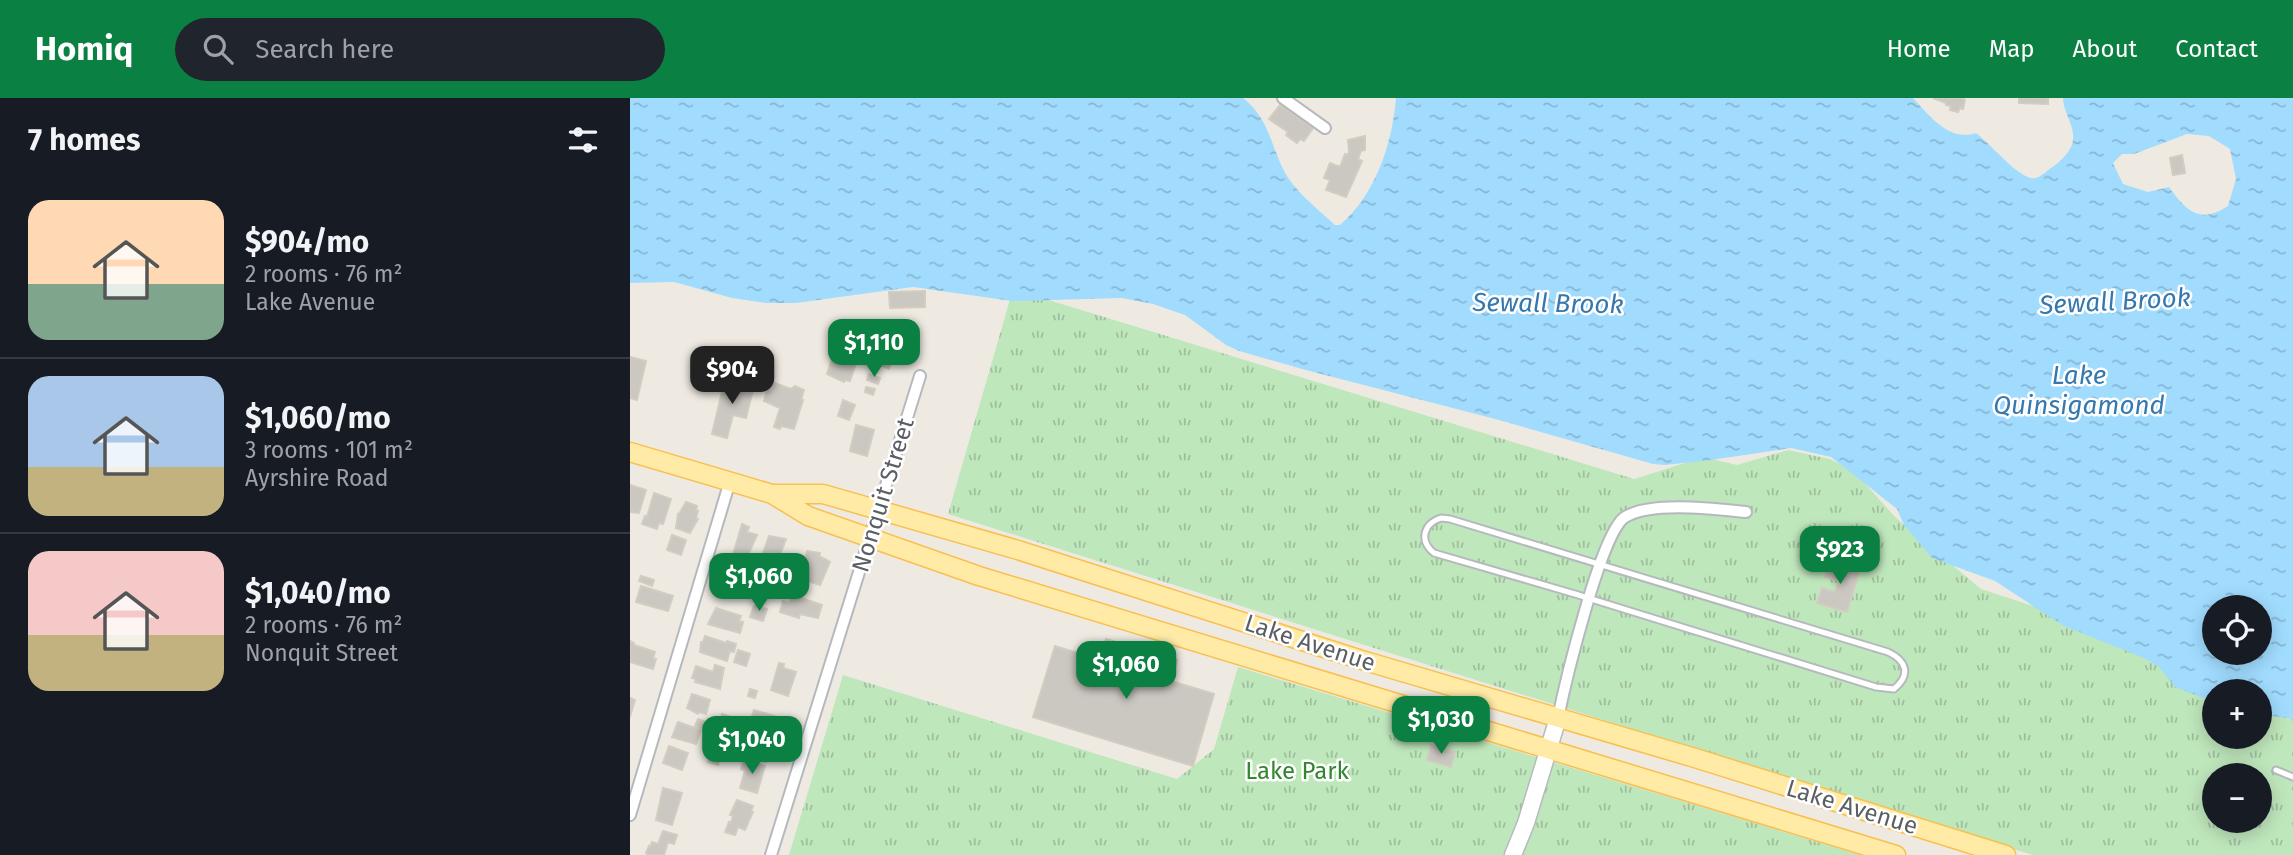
<!DOCTYPE html>
<meta charset="utf-8">
<style>
body{margin:0;font-family:"Fira Sans",sans-serif;background:#20242c;color:#f1f3f6;height:100vh;display:flex;flex-direction:column;font-size:26px;white-space:nowrap}
*{box-sizing:border-box;margin:0}
p{font-size:23px;color:#9ea1a6}
.icon{flex:none;width:38px;height:38px;fill:none;stroke:currentColor;stroke-width:2;stroke-linecap:round;stroke-linejoin:round}
.map{position:relative;flex:1;overflow:hidden}
.side{display:flex;flex-direction:column;background:#171b24;width:630px}
.side>*{flex:none}
.fabs{position:absolute;left:1572px;top:497px;display:grid;gap:14px}
.fabs a{display:grid;place-items:center;width:70px;height:70px;border-radius:50%;background:#171b24;box-shadow:0 4px 18px #0003;font-size:35px}
.price{position:absolute;translate:-50% -60px;padding:0 16px;border-radius:14px;background:#0b8043;color:#fff;font-size:23px;line-height:46px;filter:drop-shadow(0 2px 4px #0008)}
.price::after{content:'';position:absolute;left:50%;top:42px;width:21px;height:16px;margin-left:-10px;background:inherit;clip-path:polygon(0 0,100% 0,50% 100%)}
.price.active{background:#222;color:#fff}
ul{padding:0;list-style:none}
li{display:flex;align-items:center;gap:21px;height:175px;padding:0 28px}
li+li{border-top:2px solid #363941}
li span{display:grid;place-items:center;flex:none;width:196px;height:140px;border-radius:21px;color:#555}
li>.icon{margin-inline-start:auto}
span .icon{width:84px;height:84px;fill:#fffc;stroke-width:1}
li b{font-size:30px}
h2{display:flex;justify-content:space-between;align-items:center;height:84px;padding:0 28px;font-size:30px}
header{display:flex;align-items:center;gap:42px;box-sizing:border-box;height:98px;padding:0 35px;background:#0b8043;color:#fff}
header strong{font-size:33px}
nav{display:flex;gap:38px;margin-inline-start:auto;font-size:24px}
.search{width:490px;height:63px;background:#20242c;display:flex;align-items:center;gap:18px;box-sizing:border-box;padding:0 24px;border-radius:38px;color:#9ea1a6;font-size:26px}
main{display:flex;flex:1;min-height:0}
.map>svg:first-child{display:block}
</style>
<header>
<strong>Homiq</strong>
<div class="search"><svg class="icon" aria-label="search" viewBox="0 0 24 24"><circle cx="10" cy="10" r="6"/><path d="M15 15l6 6"/></svg>Search here</div>
<nav><a>Home</a><a>Map</a><a>About</a><a>Contact</a></nav>
</header>
<main>
<section class="side">
<h2>7 homes<svg class="icon" aria-label="filters" viewBox="0 0 24 24"><path d="M4 7h16M4 17h16"/><circle cx="9" cy="7" r="2"/><circle cx="15" cy="17" r="2"/></svg></h2>
<ul>
<li><span style="background:linear-gradient(#ffd9b3 60%,#7fa58c 0)"><svg class="icon" aria-label="home" viewBox="0 0 24 24"><path d="M3 11l9-7 9 7M6 9v11h12V9"/></svg></span><div><b>$904/mo</b><p>2 rooms · 76 m²</p><p>Lake Avenue</p></div></li>
<li><span style="background:linear-gradient(#a9c7e8 65%,#c2b280 0)"><svg class="icon" aria-label="home" viewBox="0 0 24 24"><path d="M3 11l9-7 9 7M6 9v11h12V9"/></svg></span><div><b>$1,060/mo</b><p>3 rooms · 101 m²</p><p>Ayrshire Road</p></div></li>
<li><span style="background:linear-gradient(#f6c9c9 60%,#c2b280 0)"><svg class="icon" aria-label="home" viewBox="0 0 24 24"><path d="M3 11l9-7 9 7M6 9v11h12V9"/></svg></span><div><b>$1,040/mo</b><p>2 rooms · 76 m²</p><p>Nonquit Street</p></div></li>
</ul>
</section>
<div class="map">
<svg width="1663" height="757" viewBox="0 0 1663 757">
<defs>
<pattern id="park-tufts" width="24" height="20" patternUnits="userSpaceOnUse" patternTransform="scale(1.75)"><rect width="24" height="20" fill="#bfe7bc"/><path d="M3 7l-1-3M5 7V3M7 7l1-3M15 17l-1-3M17 17v-4M19 17l1-3" fill="none" stroke="#9ebe9c"/></pattern>
<pattern id="water-ripples" width="26" height="14" patternUnits="userSpaceOnUse" patternTransform="scale(1.75)"><rect width="26" height="14" fill="#a1dcff"/><path d="M2 4q2-2 4 0t4 0M15 11q2-2 4 0t4 0" fill="none" stroke="#86b6d2"/></pattern>
</defs>
<rect width="100%" height="100%" fill="#eeeae2"/>
<!-- park -->
<path fill="url(#park-tufts)" fill-rule="evenodd" d="M383,191l621,190 70,-22 33,8 51,-15 42,9 24,12 41,46 86,72 312,102v164h-260l-1085,-341zM1584,593h45v46h-45zM1584,677h45v46h-45z
M608,569l622,188h-1071l54,-180 334,104 37,-30z"/>
<!-- water -->
<path fill="url(#water-ripples)" fill-rule="evenodd" d="M0,0h613c24,18 28,46 40,71 11,22 34,39 52,56h5c36,-31 52,-81 56,-127h517c17,18 36,44 63,35 14,10 45,49 60,45 6,-2 13,-9 18,-12 8,-6 18,-16 19,-26 2,-14 -10,-28 -10,-42h230v621l-34,-5v-23h-45v11l-39,-15 -16,-20 -15,-9 -80,-32 -69,-45 -63,-23 -28,-33 -7,-16 -66,-52 -40,-9 -80,12 -46,5 -12,-1 -154,-44 -197,-51 -63,-18 -13,-6 -41,-30 -32,-11 -31,-6 -110,3 -99,-14 -117,16h-30l-34,-5 -58,-16 -44,1zM1557,36l22,2 21,13 6,30 -8,27c-29,19 -42,4 -59,-19l-21,5 -25,-8 -10,-21 9,-9h12zM1584,509h45v46h-45z"/>
<!-- building -->
<path fill="#cbc7c1" stroke="#d3ccc0" stroke-width="2" d="M1303,0h29l3,2 -2,9 -3,-1 -2,4 -8,-2 1,-4 -5,-1v-2z
M1389,0h29v6l-29,-1z
M650,7l33,23 -9,13 -4,-2 -3,4 -11,-8 2,-3 -19,-13z
M735,38v14l-4,1 -3,8 4,2 -16,36 -20,-7 4,-10 -6,-2 6,-15 10,4 5,-13 3,1 1,-4 -1,-11z
M1552,57l3,18 -12,2 -3,-17z
M295,193v16l-35,1 -1,-16z
M260,238l6,2 -2,6 3,1 -8,24 -16,-7 8,-23 7,3z
M207,246l23,7 -10,30 -5,-1 -1,2 -17,-8z
M0,259l16,4 -9,39 -7,-2z
M239,276l11,4 -2,6 -11,-4z
M95,281l29,7 -8,32 -13,-3 -6,23 -15,-4z
M139,283l22,8 4,-3 9,4 -3,10h2l-9,29 -13,-3 -1,3 -6,-2 6,-19 -16,-7z
M236,289l9,2 -2,6 -8,-3z
M213,302l12,5 -6,15 -11,-4z
M226,327l18,5 -7,26 -17,-5z
M0,387l16,5 -7,23 -9,-1z
M24,395l17,6 -8,25 -4,-1 -2,6 -15,-5 3,-8 2,1z
M56,404l11,4 -1,4 2,1 -2,7 2,1 -8,14 -14,-5 2,-14h1z
M112,426l7,3 -2,5 10,3 -12,27 3,1 -4,9 -17,-6 3,-9 2,1z
M42,437l14,5 -5,15 -14,-5z
M139,438l17,3 -8,21 -5,-2 1,-4 -3,-1 -1,2 -7,-2z
M177,453l13,2 -1,3 11,6 -10,23 -15,-5 1,-3 -9,-3 2,-7 4,1z
M1201,462l29,9 -13,43 -30,-9 5,-15 13,4 4,-11 -14,-4z
M11,478l13,4 -2,6 -13,-5z
M11,488l32,10 -5,15 -32,-9z
M162,497l30,10 -4,13 -18,-4 -1,4 -19,-6 3,-11 6,2z
M124,508l13,3 -4,12 -13,-4z
M86,510l25,8 -2,5 4,1 -3,11 -32,-9z
M75,538l21,7 1,-2 9,3 -2,8 -4,-1 -3,10 -27,-9 1,-10h2z
M476,541l71,21 -6,21 43,13 -21,72 -160,-49 22,-71 45,14z
M0,543l4,2v2l21,7 -2,6 3,1 -3,10 -23,-7z
M108,552l12,4 -4,12 -12,-4z
M149,565l5,1 -1,4 13,4 -8,24 -17,-6z
M85,567l9,3 -4,21 -25,-7 1,-3 -4,-1 4,-12 17,6z
M120,591l7,2 -2,7 -7,-2z
M62,596l18,6 -4,14 -7,-2 -1,2 -11,-6z
M0,600l5,2 -5,17z
M124,612l27,8 -6,18 -27,-8z
M92,616l9,3 -3,7 -8,-3z
M68,621l11,4 -2,7 -12,-4z
M48,624l23,8 -5,14 -24,-7z
M801,647l24,7 -4,15 -24,-7z
M39,648l19,7 -6,17 -19,-7z
M125,650l14,4 -3,10 -14,-4z
M80,658l10,3 -2,6 -10,-3z
M114,661l21,7 -8,27 -17,-5 5,-17 -4,-2z
M33,690l19,5 -10,32 -16,-5z
M107,702l16,6 -2,5 2,1 -8,18 -7,-3 -3,8 -10,-3 4,-10 2,1 2,-7 -3,-1z
M33,733l14,4 -3,9 -6,-2 -4,13h-16l-2,-2 3,-7 1,1 2,-5 6,2z"/>
<g fill="none" stroke-linecap="round" stroke-linejoin="round">
<!-- service casing -->
<g stroke="#b5b9bd" stroke-width="9">
<path id="service" d="M811,420l9,1 438,133c19,9 23,23 6,37l-18,-2 -301,-93 -141,-41c-15,-12 -11,-29 7,-35z
M1646,672l17,7"/>
</g>
<!-- minor casing -->
<g stroke="#b5b9bd" stroke-width="14">
<path id="minor" d="M653,0l42,30
M928,620c7,-34 43,-186 67,-201 27,-16 90,-8 121,-5
M0,717l100,-334
M141,757l149,-479"/>
</g>
<!-- secondary casing -->
<g stroke="#b5babf" stroke-width="19">
<path id="secondary" d="M883,757l13,-32 32,-105"/>
</g>
<!-- primary casing -->
<g stroke="#f9bf4f" stroke-width="21">
<path id="primary" d="M0,354l142,42 36,22 171,60 917,279
M142,396h51l195,56 347,111 330,97 311,97"/>
</g>
<!-- service -->
<use href="#service" stroke="#fff" stroke-width="5"/>
<!-- minor -->
<use href="#minor" stroke="#fff" stroke-width="10"/>
<!-- secondary -->
<use href="#secondary" stroke="#fff" stroke-width="16"/>
<!-- primary -->
<use href="#primary" stroke="#ffeba6" stroke-width="18"/>
</g>
<g text-anchor="middle" stroke-width="5" stroke-linejoin="round" paint-order="stroke">
<!-- street labels -->
<g font-size="24" fill="#5a5f64" stroke="#fff">
<text transform="translate(253 397) rotate(-73)" y="8">Nonquit Street</text>
<text transform="translate(680 545) rotate(18)" y="8">Lake Avenue</text>
<text transform="translate(1222 709) rotate(17)" y="8">Lake Avenue</text>
</g>
<!-- park labels -->
<g font-size="24" fill="#31862f" stroke="#fff">
<text x="667" y="681">Lake Park</text>
</g>
<!-- water labels -->
<g font-size="26" font-style="italic" fill="#3678ae" stroke="#fff">
<text transform="translate(1485 203) rotate(-3)" y="9">Sewall Brook</text>
<text transform="translate(918 205) rotate(1)" y="9">Sewall Brook</text>
<text x="1449" y="286">Lake<tspan x="1449" dy="30">Quinsigamond</tspan></text>
</g>
</g>
</svg>
<div class="fabs">
<a><svg class="icon" aria-label="locate" viewBox="0 0 24 24"><circle cx="12" cy="12" r="6"/><path d="M12 2v4M12 18v4M2 12h4M18 12h4"/></svg></a>
<a>+</a>
<a>−</a>
</div>
<b class="price" style="left:244px;top:281px">$1,110</b>
<b class="price active" style="left:102px;top:308px">$904</b>
<b class="price" style="left:1210px;top:488px">$923</b>
<b class="price" style="left:129px;top:515px">$1,060</b>
<b class="price" style="left:496px;top:603px">$1,060</b>
<b class="price" style="left:811px;top:658px">$1,030</b>
<b class="price" style="left:122px;top:678px">$1,040</b>
</div>
</main>
